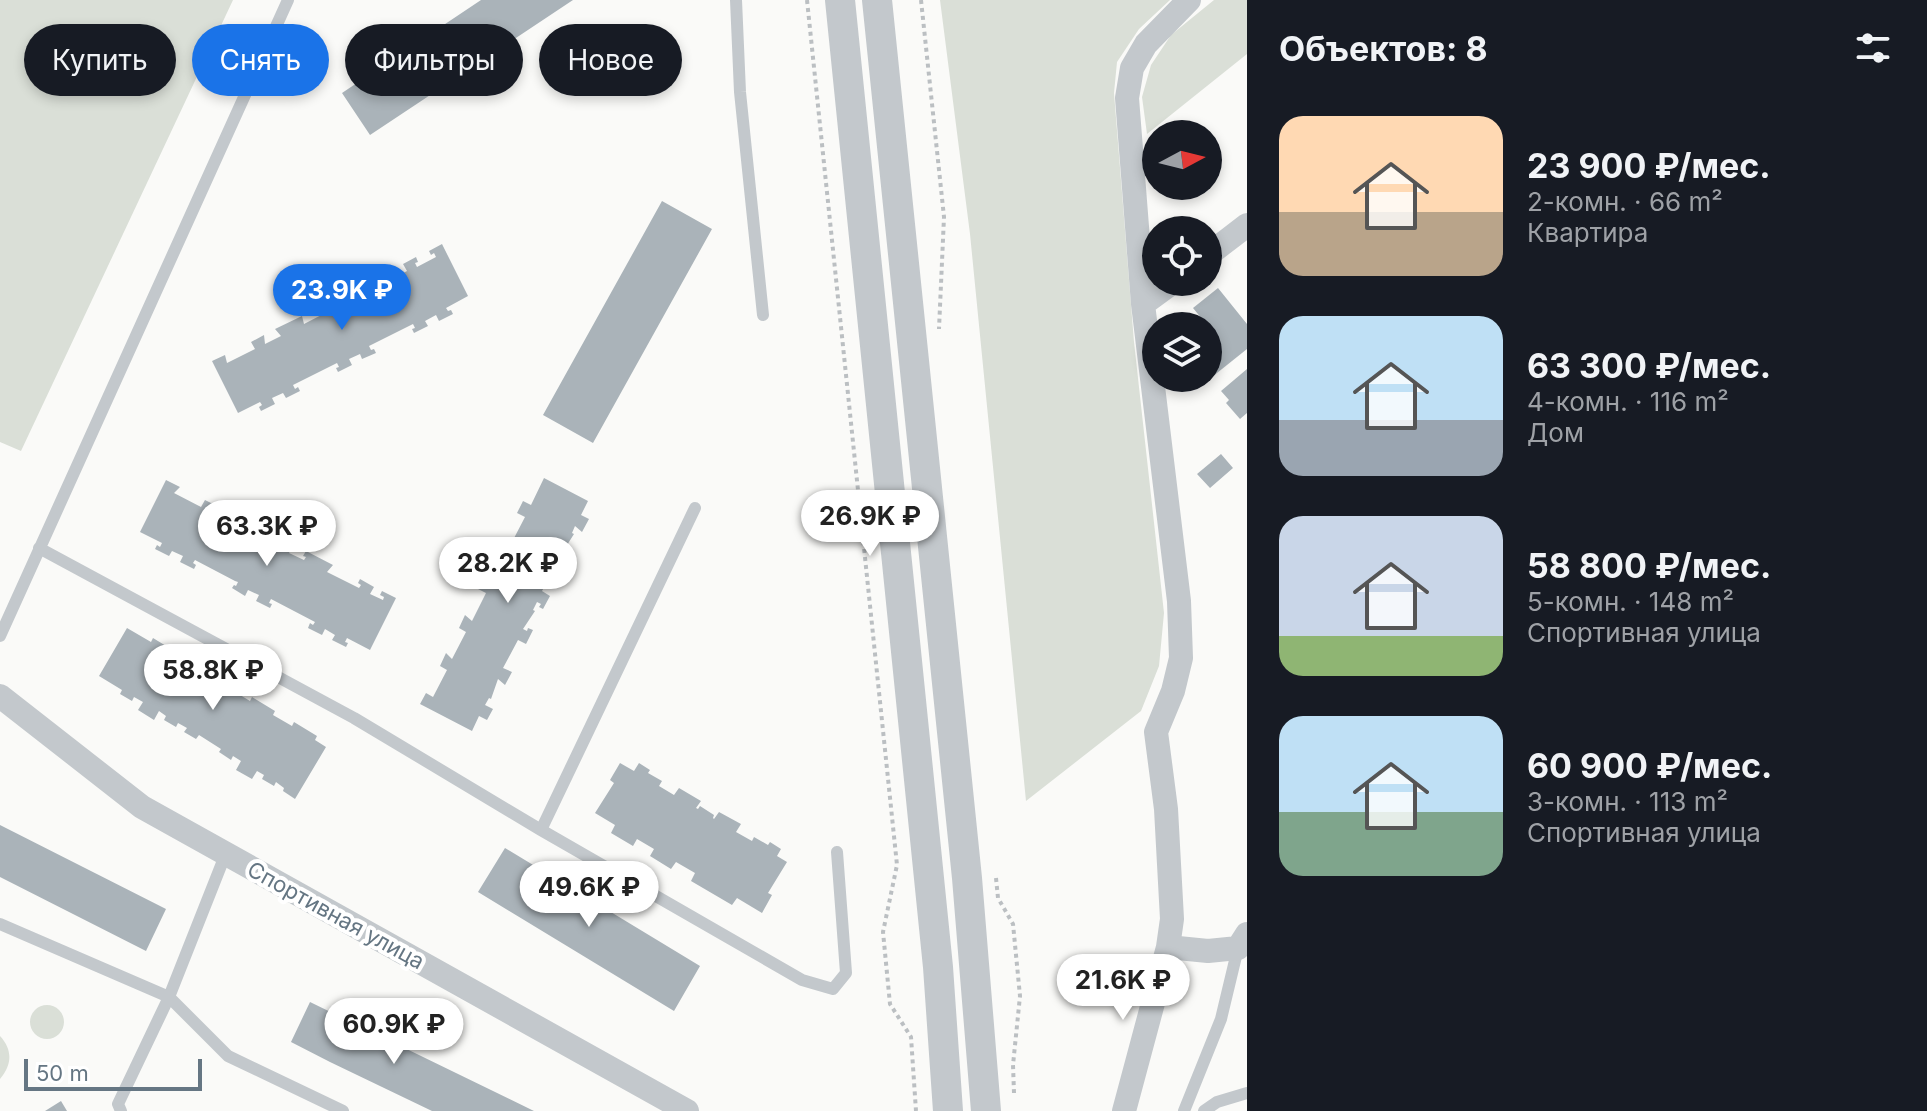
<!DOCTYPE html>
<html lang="ru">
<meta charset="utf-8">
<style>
body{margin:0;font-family:Inter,sans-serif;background:#242831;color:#f1f3f6;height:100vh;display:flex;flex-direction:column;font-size:30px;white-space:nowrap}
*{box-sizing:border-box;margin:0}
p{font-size:26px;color:#9ea1a6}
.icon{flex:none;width:44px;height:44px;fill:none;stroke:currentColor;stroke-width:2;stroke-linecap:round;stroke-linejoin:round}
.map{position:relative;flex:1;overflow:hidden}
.sheet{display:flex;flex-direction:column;background:#171b24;width:680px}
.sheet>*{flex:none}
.top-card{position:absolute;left:24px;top:24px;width:760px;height:72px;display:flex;gap:16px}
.needle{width:52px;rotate:83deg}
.controls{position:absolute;left:1142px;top:120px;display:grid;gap:16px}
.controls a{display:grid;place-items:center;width:80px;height:80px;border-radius:50%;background:#171b24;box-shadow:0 4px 12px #0003;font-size:40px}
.scale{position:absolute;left:24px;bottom:20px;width:178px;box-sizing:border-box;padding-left:8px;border:4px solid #657683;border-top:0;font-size:22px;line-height:28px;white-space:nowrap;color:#657683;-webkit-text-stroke:6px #fff;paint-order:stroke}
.price{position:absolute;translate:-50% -68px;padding:0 18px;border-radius:28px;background:#fff;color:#222;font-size:26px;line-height:52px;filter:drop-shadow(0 2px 4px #0008)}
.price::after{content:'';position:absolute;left:50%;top:48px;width:24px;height:18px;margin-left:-12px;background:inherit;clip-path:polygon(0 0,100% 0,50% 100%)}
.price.selected{background:#1a73e8;color:#fff}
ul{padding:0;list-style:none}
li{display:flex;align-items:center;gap:24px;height:200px;padding:0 32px}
li span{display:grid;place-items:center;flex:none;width:224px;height:160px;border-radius:24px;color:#555}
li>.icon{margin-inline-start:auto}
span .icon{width:96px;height:96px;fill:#fffc;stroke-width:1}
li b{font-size:34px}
h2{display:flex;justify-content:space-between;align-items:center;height:96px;padding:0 32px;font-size:34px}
.chip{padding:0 28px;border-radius:36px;background:#171b24;box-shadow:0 4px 12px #0003;font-size:28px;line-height:72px}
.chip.selected{background:#1a73e8;color:#fff}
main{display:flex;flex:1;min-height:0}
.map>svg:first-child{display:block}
</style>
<main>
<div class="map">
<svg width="1247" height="1111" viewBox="0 0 1247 1111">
<rect width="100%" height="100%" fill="#fafaf8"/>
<!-- green -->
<path fill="#dadfd7" d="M0,0h233l-212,451 -21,-9z
M940,0h230l-31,29 -22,33 -3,31 20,249 30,271 -5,53 -18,45 -115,90 -56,-567z
M1214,0h33v54l-100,80 -5,-37 9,-32 20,-30z
M30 1022a17 17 0 1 1 34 0a17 17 0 1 1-34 0Z
M0,1036c13,14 12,29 0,43z"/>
<!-- building -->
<path fill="#aab3b9" d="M481,0h92l-203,135 -28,-42z
M662,201l50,28 -119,214 -50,-28z
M442,244l26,52 -22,12 2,3 3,-1 2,4 -14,7 -3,-6 -11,6 3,5 -14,7 -2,-4 3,-1 -2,-4 -44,22 2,4 3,-1 2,4 -14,6 -2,-5 -11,5 3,6 -14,7 -2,-4 3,-1 -2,-4 -44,22 2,4 3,-2 2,4 -14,7 -3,-5 -11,5 3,6 -14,7 -2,-4 3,-2 -2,-3 -22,11 -26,-52 13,-6 2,8 28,-14 -4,-7 13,-7 1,9 16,-8 -6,-7 27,-13 2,8 27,-14 -4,-7 12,-6 4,7 15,-7 -6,-7 26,-13 2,8 27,-14 -4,-7 13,-7 2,5 -3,1 2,4 19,-10 -2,-4 -3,2 -2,-4z
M1218,288l29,36v25l-45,36 -6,-7h12v-27l12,-10 -27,-33z
M1247,369v44l-7,6 -14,-16 3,-3 -8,-9z
M1221,454l12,14 -23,20 -13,-14z
M544,478l44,23 -7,14 8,4 -7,13 -7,-6 -3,7 2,1 -12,19 9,1 -7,13 -7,-4 -15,28 8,5 -7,13 -4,-2 2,-3 -4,-2 -4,8 2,1 -12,18 4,2 1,-3 5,2 -7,14 -8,-4 -15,28 9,4 -7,13 -7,-6 -7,20 -2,-1 -4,7 8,4 -6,11 -8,-4 -7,15 -52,-27 6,-11 7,4 14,-27 -7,-4 6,-13 6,6 14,-27 -7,-4 6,-13 7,6 14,-28 -8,-4 6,-11 8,4 13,-27 -7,-4 6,-12 8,3 13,-25 -8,-4 6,-12 8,4z
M166,480l14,7 -6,6 27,14 4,-7 14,7 -2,4 -3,-1 -2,3 16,8 2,-8 26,13 -6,7 28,14 3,-8 14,7 -1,4 -3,-1 -2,4 15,7 2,-3 -3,-1 3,-5 27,14 -6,7 32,16 2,-3 -3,-2 2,-4 14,8 -4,7 13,6 1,-3 -4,-2 2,-4 14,7 -26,52 -23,-12 -2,4 3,1 -2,4 -14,-7 3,-5 -10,-6 -3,6 -14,-7 2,-5 3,2 2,-3 -44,-23 -2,4 3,1 -2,4 -14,-7 3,-6 -11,-5 -3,6 -13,-8 2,-3 2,1 2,-4 -3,-1 -40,-21 -2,3 3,2 -2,4 -14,-7 3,-6 -11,-5 -3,5 -14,-7 2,-4 3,2 2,-4 -22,-11z
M127,628l24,14 2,-4 23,14 -2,4 19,11 3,-4 23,14 -2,4 33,20 2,-4 23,14 -2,4 19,11 2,-4 23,14 -2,4 11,7 -31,52 -12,-8 1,-3 -8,-6 -2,4 -12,-7 2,-4 -7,-4 -5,8 -16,-9 5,-9 -8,-5 -2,4 -12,-8 2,-3 -22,-14 -3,4 -12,-7 3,-4 -9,-5 -2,4 -12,-7 2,-4 -7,-5 -5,9 -16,-10 5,-8 -9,-5 -2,4 -12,-7 2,-4 -23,-14z
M620,763l14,8 5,-8 11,7 -2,3 14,8 -3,5 15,9 5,-7 22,13 -5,7 2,1 2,-3 14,9 -1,3 1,1 5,-7 22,12 -5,8 16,9 2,-4 14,8 2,-3 11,7 -4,7 10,6 -19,31 4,2 -10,18 -25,-15 -5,7 -41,-24 4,-8 -19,-11 -5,7 -21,-13 4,-7 -17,-10 -4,7 -22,-13 4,-8 -20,-12 19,-30 -4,-3z
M0,825l166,84 -20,42 -146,-74z
M505,848l195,118 -26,45 -196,-119z
M310,1002l224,109h-102l-102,-49 -39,-20z
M61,1101l6,10h-22z"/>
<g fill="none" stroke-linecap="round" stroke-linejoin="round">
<!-- path -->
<path stroke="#bbbfc2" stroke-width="4" stroke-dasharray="4 4" stroke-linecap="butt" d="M807,0l90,865 -14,67 7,72 21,33 5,74
M921,0l23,217 -5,112
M996,878l2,20 15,26 7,72 -7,69 1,28"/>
<!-- service -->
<path stroke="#c3c8cc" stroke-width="12" d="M736,0l4,92 23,223
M39,548l315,170 187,112 261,150 31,9 13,-16 -9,-121
M0,636l288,-636
M541,830l154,-322
M0,924l169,73 59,59 115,55
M121,1111l-3,-7 51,-107 57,-144
M1184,1111l37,-92 17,-71
M1204,1111l13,-9 30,-9"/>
<!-- minor -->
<path stroke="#c3c8cc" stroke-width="24" d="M1208,255l39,-30
M1143,304l30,-22
M0,696l142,111 545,304
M1168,947l40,4 30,-3 9,-14
M1124,1111l44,-164 4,-28 -6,-110 -10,-77 17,-41 8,-33 -2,-57 -36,-297 -16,-206 5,-30 14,-24 43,-44"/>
<!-- tertiary -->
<path stroke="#c3c8cc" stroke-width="30" d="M840,0l98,967 10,144
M877,0l90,878 19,233"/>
</g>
<g text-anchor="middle" stroke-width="8" stroke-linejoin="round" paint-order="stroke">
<!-- street labels -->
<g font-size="22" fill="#657683" stroke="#fff">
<text transform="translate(336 915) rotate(29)" y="8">Спортивная улица</text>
</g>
</g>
</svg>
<div class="controls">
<a><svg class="needle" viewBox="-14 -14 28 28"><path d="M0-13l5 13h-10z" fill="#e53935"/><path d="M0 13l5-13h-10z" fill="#9ea1a6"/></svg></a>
<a><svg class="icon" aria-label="locate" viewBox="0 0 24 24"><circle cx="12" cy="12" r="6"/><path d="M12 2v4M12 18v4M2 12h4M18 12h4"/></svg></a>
<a><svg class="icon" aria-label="layers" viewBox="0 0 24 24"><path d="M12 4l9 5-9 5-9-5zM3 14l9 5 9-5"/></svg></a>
</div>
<div class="scale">50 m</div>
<b class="price selected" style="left:342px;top:332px">23.9K ₽</b>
<b class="price" style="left:870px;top:558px">26.9K ₽</b>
<b class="price" style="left:267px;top:568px">63.3K ₽</b>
<b class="price" style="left:508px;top:605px">28.2K ₽</b>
<b class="price" style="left:213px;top:712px">58.8K ₽</b>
<b class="price" style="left:589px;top:929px">49.6K ₽</b>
<b class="price" style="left:1123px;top:1022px">21.6K ₽</b>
<b class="price" style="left:394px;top:1066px">60.9K ₽</b>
<div class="top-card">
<a class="chip">Купить</a>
<a class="chip selected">Снять</a>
<a class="chip">Фильтры</a>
<a class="chip">Новое</a>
</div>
</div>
<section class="sheet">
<h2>Объектов: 8<svg class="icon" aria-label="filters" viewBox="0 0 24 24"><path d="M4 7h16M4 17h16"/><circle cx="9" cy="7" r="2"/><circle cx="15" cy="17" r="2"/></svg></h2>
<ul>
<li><span style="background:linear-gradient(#ffd9b3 60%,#b9a48a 0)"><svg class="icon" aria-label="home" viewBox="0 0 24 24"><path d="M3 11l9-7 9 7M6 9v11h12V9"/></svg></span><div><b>23 900 ₽/мес.</b><p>2-комн. · 66 m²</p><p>Квартира</p></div></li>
<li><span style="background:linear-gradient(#bfe0f5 65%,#9aa5b1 0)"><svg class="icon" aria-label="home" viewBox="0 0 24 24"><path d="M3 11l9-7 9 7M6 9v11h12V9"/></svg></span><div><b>63 300 ₽/мес.</b><p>4-комн. · 116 m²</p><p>Дом</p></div></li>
<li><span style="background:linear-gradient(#c9d6e8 75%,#8fb573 0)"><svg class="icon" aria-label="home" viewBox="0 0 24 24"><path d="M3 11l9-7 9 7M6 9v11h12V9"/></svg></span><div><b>58 800 ₽/мес.</b><p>5-комн. · 148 m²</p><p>Спортивная улица</p></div></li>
<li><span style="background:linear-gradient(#bfe0f5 60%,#7fa58c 0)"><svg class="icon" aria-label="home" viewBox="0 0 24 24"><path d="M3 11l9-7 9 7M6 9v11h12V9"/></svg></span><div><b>60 900 ₽/мес.</b><p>3-комн. · 113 m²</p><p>Спортивная улица</p></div></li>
</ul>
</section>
</main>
